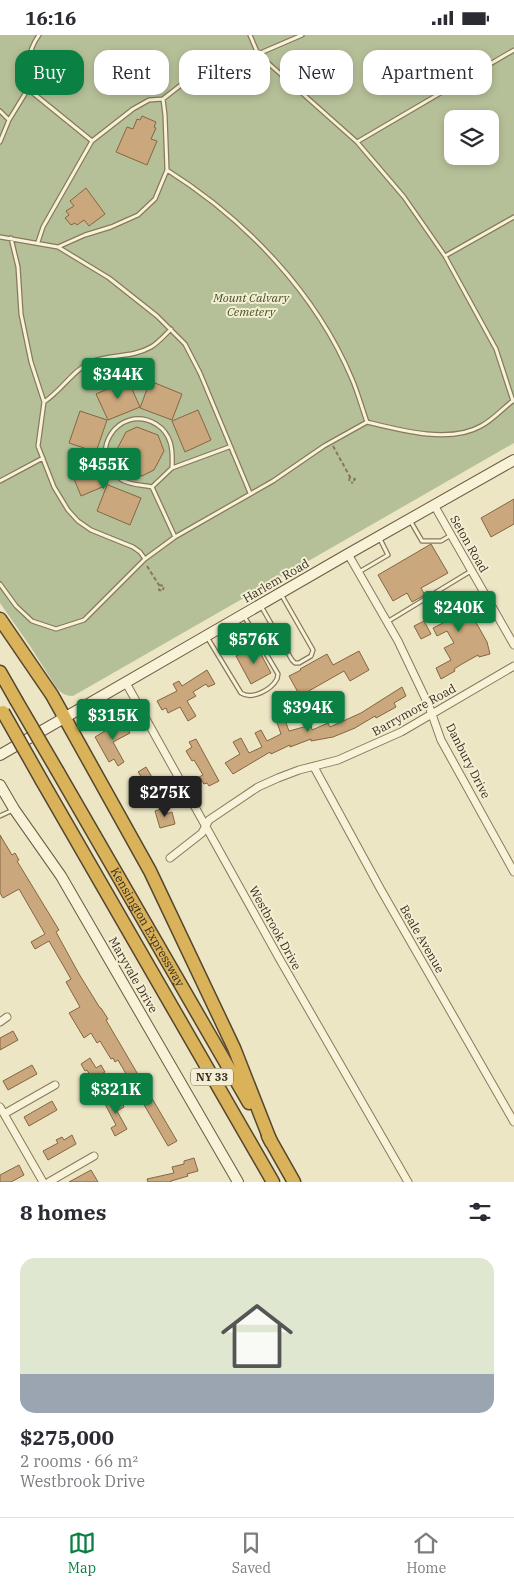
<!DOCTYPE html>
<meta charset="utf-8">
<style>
body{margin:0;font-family:"IBM Plex Serif",serif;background:#f7f7f7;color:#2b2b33;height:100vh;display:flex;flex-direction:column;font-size:19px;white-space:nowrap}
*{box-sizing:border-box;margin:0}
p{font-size:16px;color:#7c7c81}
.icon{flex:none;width:28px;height:28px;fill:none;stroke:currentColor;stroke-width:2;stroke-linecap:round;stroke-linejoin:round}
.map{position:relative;height:1147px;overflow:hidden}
.panel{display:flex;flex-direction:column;background:#fff;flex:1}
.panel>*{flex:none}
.top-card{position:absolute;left:15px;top:15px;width:485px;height:45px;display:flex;gap:10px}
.tools{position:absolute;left:444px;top:75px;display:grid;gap:10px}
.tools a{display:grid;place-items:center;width:55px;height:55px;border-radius:10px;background:#fff;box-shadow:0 2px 8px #0003;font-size:25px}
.price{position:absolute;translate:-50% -42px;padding:0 11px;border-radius:5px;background:#0b8043;color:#fff;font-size:16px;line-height:32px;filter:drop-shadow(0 1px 2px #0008)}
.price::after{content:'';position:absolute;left:50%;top:30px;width:15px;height:11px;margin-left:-8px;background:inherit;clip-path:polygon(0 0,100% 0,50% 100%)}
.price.on{background:#222;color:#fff}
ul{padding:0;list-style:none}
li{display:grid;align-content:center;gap:10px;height:265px;padding:0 20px}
li span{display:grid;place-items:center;height:155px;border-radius:15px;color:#555}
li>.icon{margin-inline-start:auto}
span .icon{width:90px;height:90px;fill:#fffc;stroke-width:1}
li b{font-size:21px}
h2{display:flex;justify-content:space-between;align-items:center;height:60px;padding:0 20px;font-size:21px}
.chip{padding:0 18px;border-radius:15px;background:#fff;box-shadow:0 2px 8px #0003;font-size:18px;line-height:45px}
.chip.on{background:#0b8043;color:#fff}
.status{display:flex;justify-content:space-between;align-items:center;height:35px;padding:0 25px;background:#fff;direction:ltr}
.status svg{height:14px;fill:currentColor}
.menu{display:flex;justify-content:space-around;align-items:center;height:70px;border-top:1px solid #e1e1e2;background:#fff;font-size:14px;color:#7c7c81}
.menu a{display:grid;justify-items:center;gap:2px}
.menu .on{color:#0b8043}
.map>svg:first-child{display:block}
</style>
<div class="status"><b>16:16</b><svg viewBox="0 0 49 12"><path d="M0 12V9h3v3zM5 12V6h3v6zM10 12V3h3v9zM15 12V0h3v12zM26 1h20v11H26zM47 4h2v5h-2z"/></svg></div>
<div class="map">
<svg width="514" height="1147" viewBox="0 0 514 1147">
<rect width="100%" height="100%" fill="#ede6c5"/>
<!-- cemetery -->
<path fill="#b6c098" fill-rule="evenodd" d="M0,0h514v408l-441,253c-8,0 -12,-3 -17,-9l-26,-41 -30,-43zM452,84h38v37h-38z"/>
<!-- building -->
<path fill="#caa77c" stroke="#856642" d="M142,81l14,6 -2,5 2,1 -5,11 6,2 -10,24 -31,-13 11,-25 6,2 4,-10 3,1z
M86,153l19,26 -16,12 -5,-6 -7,5 -2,-2 -4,2 -6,-7 4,-3 -3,-4 8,-5 -4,-5z
M128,345l12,27 -32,13 -12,-26z
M150,346l32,13 -10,26 -32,-12z
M198,375l13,30 -26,12 -13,-31z
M80,376l27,9 -11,32 -27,-9z
M137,392l21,8 6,16 -10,19 -12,6 -20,-7 -7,-16 11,-21z
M95,419l13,31 33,13 -11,27 -33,-14 10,-26 -26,11 -13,-32z
M514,464v25l-23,13 -10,-19z
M431,509l17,29 -27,15 4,7 -13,7 -5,-9 -14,8 -15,-26z
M459,557l28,50 3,12 -11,3 -1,-2 -16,9 -8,5 1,2 -14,8 -5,-11 15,-8 -7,-12 10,-5 -7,-12 -10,5 -4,-8 10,-5 -13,-22 7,-4 3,5z
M424,586l7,13 -10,5 -7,-13z
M256,610l15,28 -20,11 -15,-28z
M359,616l10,19 -19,11 -6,-10 -44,25 -11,-20 12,-6 -1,-1 27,-15 6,11z
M207,635l8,14 -7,3 -2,-3 -13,8 3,4 -9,5 9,15 -8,5 -8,-14 -12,6 -2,-5 -4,2 -5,-9 20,-10 -4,-7 6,-3 3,5z
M402,652l4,9 -12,7 2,4 -20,11 -1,-2 -20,12 -22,9 -22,4v-2l-21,8v-2l-19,9 -1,-2 -37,22 -8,-11 15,-9 -7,-12 8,-4 8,15 13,-6 -7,-14 6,-3 6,11 14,-7 -6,-17 8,-2 6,16 22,-6 1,5 16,-7 2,4 31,-14z
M123,685l7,13 -17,9 11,20 -6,4 -4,-7 -5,3 -14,-25z
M196,704l23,42 -10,5 -2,-3 -3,1 -5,-7 4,-2 -9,-15 -2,1 -6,-10 6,-4 -3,-5z
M146,732l16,27 -11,6 -7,-13 3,-2 -9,-13z
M165,773l1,6 6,-2 3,12 -15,4 -5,-17z
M0,800l12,20 3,-2 4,7 -2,1 42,69 -3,2 23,42 21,34h1l7,11 -2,1 71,121 -9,5 -50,-86 -3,2 -2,-4 -2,1 -11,-18 -3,2 -6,-10 -7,5 -15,-25 11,-6 -14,-25 5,-3 -22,-38 -14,8 -4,-7 14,-8 -26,-45 -16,9 -3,-5z
M13,996l5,9 -18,10v-12z
M90,1023l6,10 5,-3 4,7 -13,7 -5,-9 -2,1 -4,-7z
M32,1030l5,9 -29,16 -5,-9z
M119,1061l5,11 -7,4 10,18 -12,7 -4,-8 5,-3 -11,-21z
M52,1066l5,9 -28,16 -5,-9z
M72,1100l4,9 -28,16 -5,-9 15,-8 -2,-3 6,-3 2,3z
M194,1123l4,13 -11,3 1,2 -17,5v1h-23l-1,-3 27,-6 -2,-6 12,-3v-3z
M19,1130l5,10 -13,7h-11v-7z
M91,1135l7,12h-29z"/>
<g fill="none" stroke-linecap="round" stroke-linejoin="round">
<!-- lane casing -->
<g stroke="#87795c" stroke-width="5.5">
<path id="lane" d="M39,0c-12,17 -13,35 -11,54l64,52
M250,0l8,19 99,88 47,55 41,59 51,93 17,52
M0,76l9,9
M0,107l9,-22 19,-31
M357,107l157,-92
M167,135c78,49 149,123 185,209 6,14 10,29 15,43
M0,202l58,10 27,-12 26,-8 27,-12 17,-16 12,-29 -2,-55 -2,-16 23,-18 48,-20 24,-7 44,-19
M11,203l7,29 3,47 10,48 13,40 -6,44 16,41 14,23 10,11 13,9 42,17 7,5 5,7
M38,207l5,-15 49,-86 41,-32 16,-9 14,-1
M58,212l51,31 48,38 28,28 15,29 50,120
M445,221l69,-39
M44,367c17,-11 29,-32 47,-40 19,-8 41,-4 60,-15 7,-4 14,-12 20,-18
M0,446l43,-23
M152,452c-10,-2 -22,-2 -30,-7 -38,-24 -4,-78 34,-56 16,10 17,26 16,44
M411,487l11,19h19l10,-6
M175,502l-23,-50 20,-19 57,-21
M359,537l29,-17 -8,-16
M0,549l16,22 16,15 24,8 28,-9 61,-61 30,-22 98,-56 51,-35 43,-24c32,8 83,22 114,4 12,-6 22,-18 33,-26
M261,571l31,54 3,3h4l12,-7 2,-6 -32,-56
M387,587l84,-51
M207,602l34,56c11,7 30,-3 36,-14l1,-5 -34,-58
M0,781l13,-6"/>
</g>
<!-- street casing -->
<g stroke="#87795c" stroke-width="9">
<path id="street" d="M434,470l80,140
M348,519l50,87 31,65 12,34 73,132
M126,648l153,275 129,224
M314,732l67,123 133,232
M170,823l32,-25 7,-13 49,-33 20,-9 21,-8 39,-10 63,-28 113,-66
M0,987l7,-5
M0,1072l43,75
M4,1079l51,-29
M49,1147l45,-26"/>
</g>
<!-- secondary casing -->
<g stroke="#695a3f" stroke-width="12">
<path id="secondary" d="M0,720l348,-201 166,-94
M0,750l14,24 47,67 177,306"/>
</g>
<!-- highway casing -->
<g stroke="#554630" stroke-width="15">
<g id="highway">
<path d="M0,584l52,76 98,176 84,177 37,94"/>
<path d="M0,637l16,28"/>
<path id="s1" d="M58,737l191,331"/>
<path d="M42,746l231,401"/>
<path d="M268,1101l26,46"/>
</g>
</g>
<!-- path -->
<path stroke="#87795c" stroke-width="2" stroke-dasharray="4 2.5" stroke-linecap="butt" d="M333,411l17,31 5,2 -2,3
M350,442l-1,4 4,2
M147,531l12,19v5l4,1
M159,550l5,1 -1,4"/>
<!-- lane -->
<use href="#lane" stroke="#f8f3d8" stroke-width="3"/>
<!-- street -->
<use href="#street" stroke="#f8f3d8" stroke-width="7"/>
<!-- secondary -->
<use href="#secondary" stroke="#f8f3d8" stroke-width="10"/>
<!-- highway -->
<use href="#highway" stroke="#d9b259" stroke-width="12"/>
<!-- highway-bridge casing -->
<g stroke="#554630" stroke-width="15" stroke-linecap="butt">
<path id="highway-bridge" d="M16,665l42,72
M3,677l39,69"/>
</g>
<!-- highway-bridge -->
<use href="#highway-bridge" stroke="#d9b259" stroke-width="12"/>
</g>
<g text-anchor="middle" stroke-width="4" stroke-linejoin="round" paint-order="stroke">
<!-- shield labels -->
<rect fill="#f4efd4" stroke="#706855" stroke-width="1" x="191" y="1033.5" width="42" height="17" rx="4"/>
<g font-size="11" font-weight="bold" fill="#382e1f">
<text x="212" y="1046">NY 33</text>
</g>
<!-- park labels -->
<g font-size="12" font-style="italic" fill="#425326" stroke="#f4efd4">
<text x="251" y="267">Mount Calvary<tspan x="251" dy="14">Cemetery</tspan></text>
</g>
<!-- street labels -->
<g font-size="12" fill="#382e1f" stroke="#f4efd4">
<text transform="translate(469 509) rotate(60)" y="4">Seton Road</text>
<text transform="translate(276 546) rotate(-30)" y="4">Harlem Road</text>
<text transform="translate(414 675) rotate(-29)" y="4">Barrymore Road</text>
<text transform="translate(468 726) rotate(63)" y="4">Danbury Drive</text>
<text dy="4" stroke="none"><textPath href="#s1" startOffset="179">Kensington Expressway</textPath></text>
<text transform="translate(275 893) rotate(61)" y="4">Westbrook Drive</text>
<text transform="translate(422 904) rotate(60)" y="4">Beale Avenue</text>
<text transform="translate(133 940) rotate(60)" y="4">Maryvale Drive</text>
</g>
</g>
</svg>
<div class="tools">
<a><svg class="icon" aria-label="layers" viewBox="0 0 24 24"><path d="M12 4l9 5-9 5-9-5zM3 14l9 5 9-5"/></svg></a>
</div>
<b class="price" style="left:118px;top:365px">$344K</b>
<b class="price" style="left:104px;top:455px">$455K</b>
<b class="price" style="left:459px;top:598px">$240K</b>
<b class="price" style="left:254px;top:630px">$576K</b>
<b class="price" style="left:308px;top:698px">$394K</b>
<b class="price" style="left:113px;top:706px">$315K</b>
<b class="price on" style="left:165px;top:783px">$275K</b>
<b class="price" style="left:116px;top:1080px">$321K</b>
<div class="top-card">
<a class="chip on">Buy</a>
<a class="chip">Rent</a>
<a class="chip">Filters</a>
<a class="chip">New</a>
<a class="chip">Apartment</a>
</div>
</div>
<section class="panel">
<h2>8 homes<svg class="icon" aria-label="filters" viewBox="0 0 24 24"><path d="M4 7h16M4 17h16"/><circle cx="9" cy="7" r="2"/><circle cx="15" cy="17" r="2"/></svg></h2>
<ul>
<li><span style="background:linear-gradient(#dfe7d0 75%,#9aa5b1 0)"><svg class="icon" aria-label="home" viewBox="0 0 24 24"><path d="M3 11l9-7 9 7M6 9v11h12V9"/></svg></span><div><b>$275,000</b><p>2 rooms · 66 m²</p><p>Westbrook Drive</p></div></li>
</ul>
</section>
<nav class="menu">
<a class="on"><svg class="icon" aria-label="map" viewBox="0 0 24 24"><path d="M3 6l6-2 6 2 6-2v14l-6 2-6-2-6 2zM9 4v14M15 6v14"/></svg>Map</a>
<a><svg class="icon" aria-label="saved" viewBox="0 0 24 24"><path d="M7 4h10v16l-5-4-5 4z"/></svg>Saved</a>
<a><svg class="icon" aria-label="home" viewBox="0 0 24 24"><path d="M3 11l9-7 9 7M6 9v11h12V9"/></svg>Home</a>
</nav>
